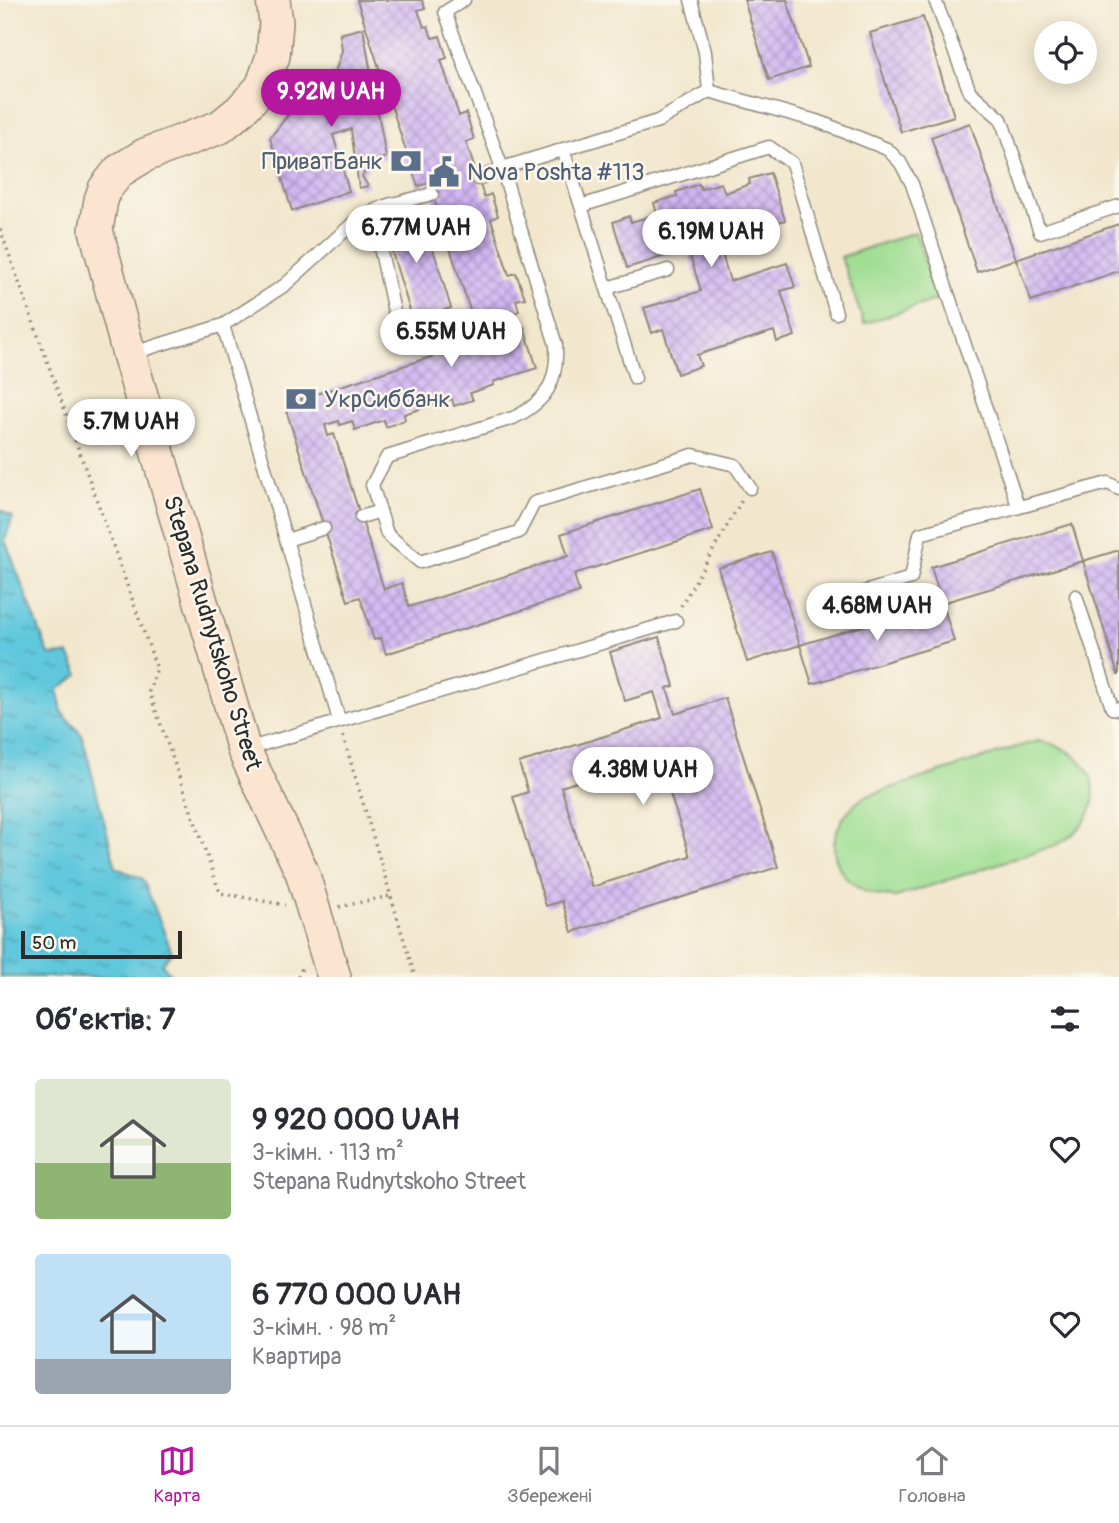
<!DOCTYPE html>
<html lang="uk">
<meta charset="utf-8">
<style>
body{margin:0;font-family:Pangolin,sans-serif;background:#f7f7f7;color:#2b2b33;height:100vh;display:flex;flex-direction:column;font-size:26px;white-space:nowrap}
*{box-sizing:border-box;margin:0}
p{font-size:23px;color:#7c7c81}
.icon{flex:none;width:38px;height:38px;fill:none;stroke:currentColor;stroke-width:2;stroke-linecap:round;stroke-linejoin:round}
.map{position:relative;height:977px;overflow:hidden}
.details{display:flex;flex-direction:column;background:#fff;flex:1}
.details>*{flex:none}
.tools{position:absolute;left:1034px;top:21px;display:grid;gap:14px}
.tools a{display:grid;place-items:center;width:63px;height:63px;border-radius:50%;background:#fff;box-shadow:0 4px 18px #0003;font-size:35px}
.scale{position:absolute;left:21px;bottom:18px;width:161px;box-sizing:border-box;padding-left:7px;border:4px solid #2b2b2b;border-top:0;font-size:19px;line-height:24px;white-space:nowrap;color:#2b2b2b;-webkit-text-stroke:5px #fbf7ec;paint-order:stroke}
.price{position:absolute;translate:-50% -60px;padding:0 16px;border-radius:24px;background:#fff;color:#222;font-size:23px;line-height:46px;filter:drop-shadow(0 2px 4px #0008)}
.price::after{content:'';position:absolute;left:50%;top:42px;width:21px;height:16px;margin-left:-10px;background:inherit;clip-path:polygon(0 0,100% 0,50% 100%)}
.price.on{background:#b5179e;color:#fff}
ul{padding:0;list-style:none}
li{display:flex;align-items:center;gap:21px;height:175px;padding:0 35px}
li span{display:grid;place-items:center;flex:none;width:196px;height:140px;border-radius:7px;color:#555}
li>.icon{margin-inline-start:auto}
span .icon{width:84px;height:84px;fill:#fffc;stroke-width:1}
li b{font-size:30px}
h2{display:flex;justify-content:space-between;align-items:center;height:84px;padding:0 35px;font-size:30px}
.menu{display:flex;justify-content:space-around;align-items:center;height:98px;border-top:2px solid #e1e1e2;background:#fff;font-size:19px;color:#7c7c81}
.menu a{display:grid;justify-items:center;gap:4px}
.menu .on{color:#b5179e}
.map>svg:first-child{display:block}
</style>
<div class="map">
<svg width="1119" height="977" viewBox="0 0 1119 977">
<defs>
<pattern id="water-ripples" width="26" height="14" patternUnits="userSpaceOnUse" patternTransform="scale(1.75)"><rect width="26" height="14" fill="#60c8dd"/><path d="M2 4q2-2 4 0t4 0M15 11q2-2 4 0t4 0" fill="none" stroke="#4fa3b3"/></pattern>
<pattern id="building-cross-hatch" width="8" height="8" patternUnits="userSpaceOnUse" patternTransform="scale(1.75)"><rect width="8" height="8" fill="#d1b6f3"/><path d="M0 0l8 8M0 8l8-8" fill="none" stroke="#aa94c5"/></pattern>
</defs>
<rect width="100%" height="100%" fill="#fbf7ec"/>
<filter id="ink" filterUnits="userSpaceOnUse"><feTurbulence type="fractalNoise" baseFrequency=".0143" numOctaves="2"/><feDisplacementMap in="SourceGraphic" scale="14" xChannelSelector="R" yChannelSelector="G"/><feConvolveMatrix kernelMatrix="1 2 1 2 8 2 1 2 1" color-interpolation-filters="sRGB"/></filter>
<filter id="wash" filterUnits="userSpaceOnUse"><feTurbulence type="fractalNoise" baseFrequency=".00686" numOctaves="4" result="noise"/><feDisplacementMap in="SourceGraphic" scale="28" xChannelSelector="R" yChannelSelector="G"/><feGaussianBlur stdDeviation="1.57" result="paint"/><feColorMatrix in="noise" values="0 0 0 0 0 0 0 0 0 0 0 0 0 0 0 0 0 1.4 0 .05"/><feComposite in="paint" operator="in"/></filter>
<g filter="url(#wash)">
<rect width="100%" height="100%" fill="#f2e7cd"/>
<!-- green -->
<path fill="#a0de93" stroke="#66845f" stroke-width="2" d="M915,232l23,67 -74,25 -23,-67z
M1039,741c64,10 75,75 17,104l-160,52c-63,1 -85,-63 -32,-100l159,-52z"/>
<!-- water -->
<path fill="url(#water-ripples)" stroke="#467a84" stroke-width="2" d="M0,510l13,7 -8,23 44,115 20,-1 10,21 -21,14 4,24 20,22 34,133 27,11 29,73 -10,12 11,13h-173z"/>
<g id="blocks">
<!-- building -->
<path fill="url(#building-cross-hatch)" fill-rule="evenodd" d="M357,0h65l3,8 -7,2 6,17 4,-1 4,12 8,-2 7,22 -6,2 18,56 7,-3 8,26 -8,3 18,55 7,-3 7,22 -7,3 18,56 7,-2 9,25 -9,2 3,11 -5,2 6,16 4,-2 13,41 -44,14 1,3 -24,8 3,7 -19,6 -2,-7 -48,15 1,6 -19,7 -2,-7 -29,10 -3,-9 -12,4 -1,-4 -14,4 3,11 6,-2 50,155 18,-6 7,24 159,-51 -7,-22 139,-45 13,41 -139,44 5,18 -193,62 -5,-16 -7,2 -14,-43 -12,4 -62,-191 17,-5 -2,-6 179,-58 -51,-158 -11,3 -5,-14 -13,-8 7,-10z
M744,0h43l22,67 -40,13z
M923,17l31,99 -53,16 -31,-99z
M363,28l23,129 -10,4 -8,7 -6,8 6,10 -9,2 -8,-59 -18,6 16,56 -57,20 -22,-73 44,-56 21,-10 7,-21 -2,-17z
M970,123l46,136 103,-35v47l-88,30 -15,-42 -39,13 -46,-135z
M770,173l15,47 -67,20 12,41 57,-18 8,24 -14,4 14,45 -18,6 -3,-11 -77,24 4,11 -24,8 -14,-45 -11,4 -8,-25 57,-17 -13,-42 -61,19 -14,-46 16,-6 2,6 26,-8 -3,-11 23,-7 -1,-4 23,-8 2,5 20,-6 4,10 25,-9 -1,-5z
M388,210l17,8 18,-2 28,92 -38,12 -32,-103z
M1072,524l11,37 -141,42 -11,-36z
M1119,550v125h-1l-35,-114z
M772,552l28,93 -53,17 -29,-94z
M942,602l12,39 -142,43 -12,-39z
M659,637l15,49 -7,2 8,26 50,-16 53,169 -206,65 -10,-31 -16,5 -33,-109 15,-5 -9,-29 143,-45 -8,-26 -29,9 -15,-49zM658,756l32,100 -98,31 -31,-100z"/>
</g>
</g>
<g filter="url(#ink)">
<use href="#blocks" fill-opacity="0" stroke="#8e897c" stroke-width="2"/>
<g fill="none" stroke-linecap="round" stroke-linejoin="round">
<!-- lane casing -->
<g stroke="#8e897c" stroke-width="15">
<path id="lane" d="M464,0l-19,12 57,156 54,177c2,38 -10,57 -43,73l-126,39 -15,28 15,49 33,28 99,-30 15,-29 159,-48 42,10 15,23
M935,0l35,92 31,27 39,113 79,-26
M709,91l111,31 67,27 13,13 12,22 106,322
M563,149l72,229
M478,179l24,-11 156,-47 51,-30 -4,-39 -14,-52
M581,206l188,-59 23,16 44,150
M361,216l15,13 19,87
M607,288l61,-18
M223,325l116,395
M130,354l93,-29 62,-40 76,-69 27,-11 44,-11
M361,517l19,-6
M287,540l37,-12
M1076,596l36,112 7,1
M824,604l87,-26 9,-44 188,-51 11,6
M247,749l429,-128"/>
</g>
<!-- secondary casing -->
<g stroke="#8e897c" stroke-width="36">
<path id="secondary" d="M273,0l3,23 -3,33 -11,31 -21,23 -21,17 -75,28 -26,16 -14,18 -4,11 -5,30 33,124 115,396 58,122 32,105"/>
</g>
<!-- path -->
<path stroke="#8e897c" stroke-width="3.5" stroke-dasharray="2 5" stroke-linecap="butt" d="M0,229l157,440 -8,22 71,202 65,12
M681,606l61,-106
M343,736l72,241
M339,907l51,-11
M298,977l4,-9"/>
<!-- lane -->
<use href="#lane" stroke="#fff" stroke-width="12"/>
<!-- secondary -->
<use href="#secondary" stroke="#fce5d0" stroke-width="33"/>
</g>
</g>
<!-- icons -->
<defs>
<g id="bank-bare" transform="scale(2.415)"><path d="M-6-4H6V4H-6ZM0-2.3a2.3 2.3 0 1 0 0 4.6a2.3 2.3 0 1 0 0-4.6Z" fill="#5c6f8a" stroke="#fbf7ec" stroke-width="2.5" paint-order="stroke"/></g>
<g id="civic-bare" transform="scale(2.415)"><path d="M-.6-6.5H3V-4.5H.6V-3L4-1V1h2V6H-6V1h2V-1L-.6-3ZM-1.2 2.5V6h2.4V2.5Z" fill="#5c6f8a" stroke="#fbf7ec" stroke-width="2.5" paint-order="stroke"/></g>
</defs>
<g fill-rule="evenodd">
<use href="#bank-bare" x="406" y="161"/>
<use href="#civic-bare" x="444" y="172"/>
<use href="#bank-bare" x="301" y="399"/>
</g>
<g text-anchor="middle" stroke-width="5" stroke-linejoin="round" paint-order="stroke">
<!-- service labels -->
<g font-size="24" fill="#4e5e75" stroke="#fbf7ec" text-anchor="start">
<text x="383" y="169" text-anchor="end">ПриватБанк</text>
<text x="467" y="180">Nova Poshta #113</text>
<text x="324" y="407">УкрСиббанк</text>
</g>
<!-- street labels -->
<g font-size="24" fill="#2b2b2b" stroke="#fbf7ec">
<text transform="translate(213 633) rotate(73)" y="8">Stepana Rudnytskoho Street</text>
</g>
</g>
</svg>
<div class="tools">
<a><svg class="icon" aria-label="locate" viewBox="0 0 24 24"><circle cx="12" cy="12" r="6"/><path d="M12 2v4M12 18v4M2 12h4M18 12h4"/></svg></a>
</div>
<div class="scale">50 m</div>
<b class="price on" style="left:331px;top:129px">9.92M UAH</b>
<b class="price" style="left:416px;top:265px">6.77M UAH</b>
<b class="price" style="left:711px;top:269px">6.19M UAH</b>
<b class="price" style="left:451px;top:369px">6.55M UAH</b>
<b class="price" style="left:131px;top:459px">5.7M UAH</b>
<b class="price" style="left:877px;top:643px">4.68M UAH</b>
<b class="price" style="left:643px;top:807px">4.38M UAH</b>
</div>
<section class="details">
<h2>Об’єктів: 7<svg class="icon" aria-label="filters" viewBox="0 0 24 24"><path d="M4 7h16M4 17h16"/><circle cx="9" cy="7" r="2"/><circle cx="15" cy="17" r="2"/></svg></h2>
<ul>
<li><span style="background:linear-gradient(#dfe7d0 60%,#8fb573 0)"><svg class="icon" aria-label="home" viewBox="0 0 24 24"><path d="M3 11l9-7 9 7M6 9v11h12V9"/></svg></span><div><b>9 920 000 UAH</b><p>3-кімн. · 113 m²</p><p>Stepana Rudnytskoho Street</p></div><svg class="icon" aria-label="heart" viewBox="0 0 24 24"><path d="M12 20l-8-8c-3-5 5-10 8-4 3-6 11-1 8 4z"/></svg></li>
<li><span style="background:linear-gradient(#bfe0f5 75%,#9aa5b1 0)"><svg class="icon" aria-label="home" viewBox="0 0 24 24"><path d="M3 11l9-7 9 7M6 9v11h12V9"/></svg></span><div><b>6 770 000 UAH</b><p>3-кімн. · 98 m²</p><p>Квартира</p></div><svg class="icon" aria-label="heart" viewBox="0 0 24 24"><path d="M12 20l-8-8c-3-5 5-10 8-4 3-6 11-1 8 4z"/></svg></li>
</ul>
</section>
<nav class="menu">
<a class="on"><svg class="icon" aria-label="map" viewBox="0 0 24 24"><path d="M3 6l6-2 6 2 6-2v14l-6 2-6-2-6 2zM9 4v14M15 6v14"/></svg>Карта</a>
<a><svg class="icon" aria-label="saved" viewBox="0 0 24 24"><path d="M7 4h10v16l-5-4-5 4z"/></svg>Збережені</a>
<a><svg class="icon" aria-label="home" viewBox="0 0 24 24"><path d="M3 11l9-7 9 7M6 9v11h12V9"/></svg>Головна</a>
</nav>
